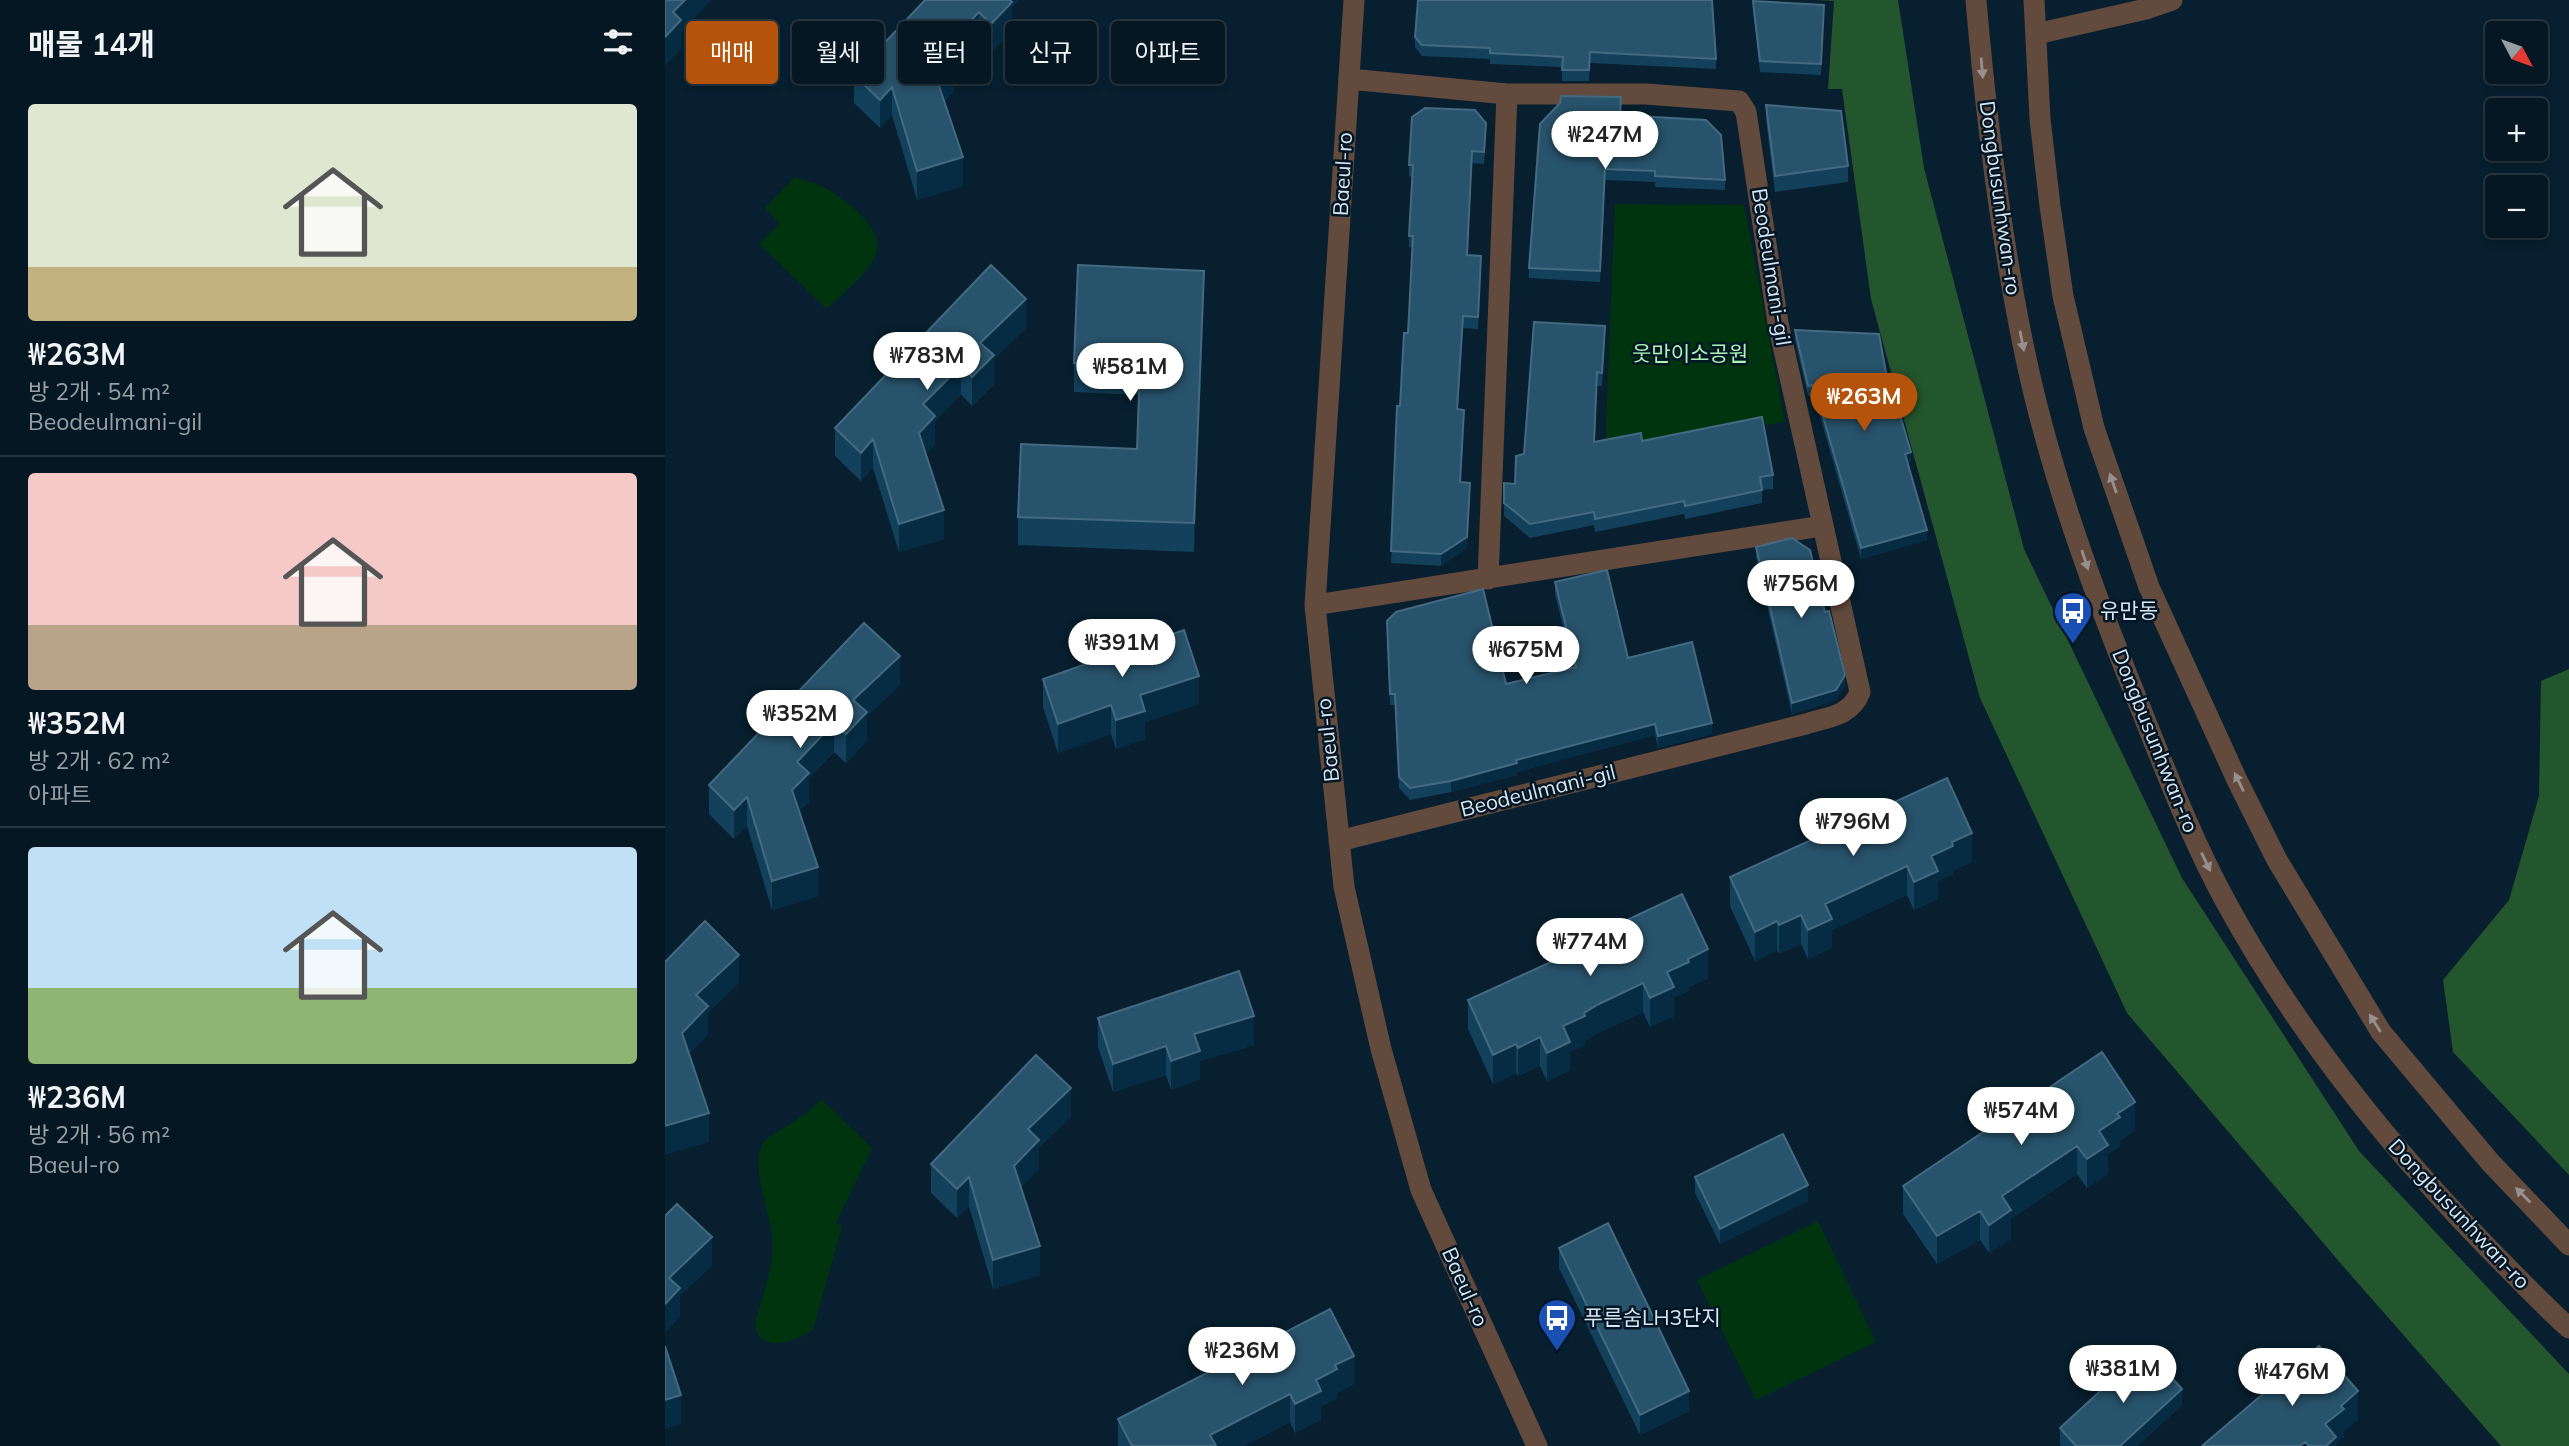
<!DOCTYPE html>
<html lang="ko">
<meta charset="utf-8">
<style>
body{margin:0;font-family:Mulish,"Noto Sans KR",sans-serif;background:#0e202a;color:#f1f3f6;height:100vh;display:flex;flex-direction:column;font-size:26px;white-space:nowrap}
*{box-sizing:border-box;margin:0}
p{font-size:23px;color:#979fa5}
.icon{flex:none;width:38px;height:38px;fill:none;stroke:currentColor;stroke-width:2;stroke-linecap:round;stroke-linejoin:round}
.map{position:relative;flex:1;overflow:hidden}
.drawer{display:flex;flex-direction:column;background:#051722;width:665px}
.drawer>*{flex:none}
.banner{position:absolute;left:21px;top:21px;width:665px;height:63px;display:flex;gap:14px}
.needle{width:46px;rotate:131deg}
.fabs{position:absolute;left:1820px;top:21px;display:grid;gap:14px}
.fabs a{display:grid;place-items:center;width:63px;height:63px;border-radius:7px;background:#051722;box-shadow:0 4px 10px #0003,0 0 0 2px #263640;font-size:35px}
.price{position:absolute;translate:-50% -60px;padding:0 16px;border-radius:24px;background:#fff;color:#222;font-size:23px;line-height:46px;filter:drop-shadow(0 2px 4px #0008)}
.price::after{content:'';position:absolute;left:50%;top:42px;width:21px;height:16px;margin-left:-10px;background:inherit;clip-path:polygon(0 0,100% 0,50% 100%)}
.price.on{background:#b45309;color:#fff}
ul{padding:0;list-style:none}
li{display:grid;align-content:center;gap:14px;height:371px;padding:0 28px}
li+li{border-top:2px solid #263640}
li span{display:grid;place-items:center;height:217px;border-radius:7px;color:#555}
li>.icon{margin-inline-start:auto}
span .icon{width:126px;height:126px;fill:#fffc;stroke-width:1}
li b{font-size:30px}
h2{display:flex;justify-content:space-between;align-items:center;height:84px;padding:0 28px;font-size:30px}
.tag{padding:0 24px;border-radius:7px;background:#051722;box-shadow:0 4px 10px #0003,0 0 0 2px #263640;font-size:24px;line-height:63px}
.tag.on{background:#b45309;color:#fff}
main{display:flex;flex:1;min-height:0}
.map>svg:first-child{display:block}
</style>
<main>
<section class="drawer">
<h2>매물 14개<svg class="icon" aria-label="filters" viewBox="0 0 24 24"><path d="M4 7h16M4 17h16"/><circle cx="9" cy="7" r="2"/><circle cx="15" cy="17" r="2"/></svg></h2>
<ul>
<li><span style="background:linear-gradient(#dfe7d0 75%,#c2b280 0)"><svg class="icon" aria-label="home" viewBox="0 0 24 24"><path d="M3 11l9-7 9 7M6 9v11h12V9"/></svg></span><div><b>₩263M</b><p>방 2개 · 54 m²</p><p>Beodeulmani-gil</p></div></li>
<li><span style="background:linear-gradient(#f6c9c9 70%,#b9a48a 0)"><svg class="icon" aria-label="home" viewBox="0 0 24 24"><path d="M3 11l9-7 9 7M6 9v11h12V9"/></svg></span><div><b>₩352M</b><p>방 2개 · 62 m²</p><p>아파트</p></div></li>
<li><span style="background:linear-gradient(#bfe0f5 65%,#8fb573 0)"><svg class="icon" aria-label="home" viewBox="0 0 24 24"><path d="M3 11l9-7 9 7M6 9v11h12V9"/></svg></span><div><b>₩236M</b><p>방 2개 · 56 m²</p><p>Baeul-ro</p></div></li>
</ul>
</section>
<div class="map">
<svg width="1904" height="1446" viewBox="0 0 1904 1446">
<rect width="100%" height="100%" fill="#071f2e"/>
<!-- green -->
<path fill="#00340f" d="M130,177c8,3 18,5 26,9 19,9 63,41 56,66 -4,17 -37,44 -50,57l-68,-65 21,-21 -15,-15z
M950,204l129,1 41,217 -180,27z
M156,1099l51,49 -36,75 6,3 -29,104c-16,11 -55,25 -58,-6 7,-28 20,-58 17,-87 -2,-26 -24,-75 -7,-97l42,-27z
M1153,1221l58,121 -120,58 -59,-120z"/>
<!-- forest -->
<path fill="#24562d" d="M1151,0h82l26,168 100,381 158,329 177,273 210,223v72h-68l-159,-181 -215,-252 -147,-315 -109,-399 -29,-210h-14l6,-88z
M1904,669v506l-116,-123 -10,-72 66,-80 30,-104 2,-115z"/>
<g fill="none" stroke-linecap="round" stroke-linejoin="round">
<!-- minor -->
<path stroke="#624a3d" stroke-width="21" d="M689,0l-39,605 29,282 37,162 40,141 116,256
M1311,0c10,117 24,233 48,349 23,112 62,222 104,328 31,76 59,154 99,227 69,126 161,241 262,345 26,26 52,54 80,79
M1369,0l6,119 10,87 13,90 31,132 55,159 88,193 40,80 104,172 109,130 79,83
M1371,34l110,-25 26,-9
M823,579l19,-485
M650,605l507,-79
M674,841l467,-117c22,-7 45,-8 54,-32l-82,-369 -32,-211 -7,-11 -93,-7h-139l-158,-15"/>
</g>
<!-- wall -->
<path fill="#13415c" d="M260,0h93l-6,6v24l-21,23 -12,-12 -25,26v24l-9,10 18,85 -46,14 -25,-85 -12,13 -26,-25v-28z
M1088,1l71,14 -3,60 -61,-3 -7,-60z
M750,37l301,22v10l-126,-6 -1,18h-27v-14l-72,-3v-5l-68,-3 -7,-9z
M1101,105l82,61v16l-73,10 -9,-72z
M955,115l105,65v10l-70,-3v-5l-50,-2 -5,102 -71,-4v-10z
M821,134l-2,30 -12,-1 -5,92 14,12 -3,62 -15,-1 -5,81 6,12 -3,61 9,13 -3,53 -26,18 -50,-3 9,-157 8,-73 4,-85 -3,-1v-11l3,-59 -3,-1v-11z
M539,300l-10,252 -176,-7v-28l119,-68 2,-54 -65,-3v-29z
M361,328l-32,31v25l-22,22 -11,-12 -26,27v23l-9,10 18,85 -45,13 -26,-84 -12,13 -26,-25v-28z
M1130,330l97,76 19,57h-3l19,77 -66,19 -47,-164 -6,1 -13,-56z
M940,339l-3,47h-5l-2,56 47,-1 131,34v14l-11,1v13l-77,16 -1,-5 -89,18 -1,-7 -64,13 -26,-22v-33l11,1 9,-30z
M1091,547l69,65 20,74 -9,14 -44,14 -36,-157z
M890,582l73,76 84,76 -54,14 -3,-13 -138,37v3l-66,17 -41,8 -11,-12 -4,-83h-5l-3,-72 119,51 67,-17 -18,-73z
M378,679l156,25 -54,18v17l-29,10 -5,-15 -53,19 -15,-46z
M235,685l-33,31v25l-21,22 -12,-11 -25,26v24l-10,9 19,85 -46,14 -25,-84 -13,13 -25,-25v-29z
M1307,862l-19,8v4l-15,7v18l-24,11 -7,-15 -75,35v18l-24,11 -7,-15 -22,10 -2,-4 -22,11 -25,-55v-29z
M907,946l136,32 -19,9v4l-15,6v19l-24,11 -7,-15 -44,21 -14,8v4l-15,7v18l-23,11 -7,-15 -22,10 -2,-3 -23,11 -25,-55v-29l104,-48z
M433,1018l156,27 -54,16v18l-29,11 -5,-15 -53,17 -15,-45z
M406,1117l-32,30v22l-18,18 19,88 -47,14 -24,-83 -12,12 -26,-25v-29z
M1470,1130l-15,11v5l-12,8v20l-21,14 -10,-14 -66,45v20l-22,14 -9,-13 -43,24 -34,-50v-28z
M1030,1177l113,24 -88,43 -25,-51z
M894,1248l130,163 -49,24 -81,-167z
M689,1384l-17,9v5l-16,8v14l-26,13 -5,-11 -46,24h-126v-27z
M1517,1405l-45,41h-76l-1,-2v-16z"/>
<!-- shaded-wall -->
<path fill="#052c43" d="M20,0h26l-30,33v16l-16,17v-29l8,-25z
M334,0h19l-6,6v24l-21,23v-29z
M314,12v29l-25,26v24l-17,18v-29l5,-29z
M227,87v28l-12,13v-28z
M298,157v29l-46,14v-29z
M539,271v29l-10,252v-29z
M361,299v29l-32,31v25l-22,22v-29l8,-34z
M296,366v28l-26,27v23l-16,18v-29l4,-29z
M208,439v29l-12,13v-28z
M1246,452v11l-6,1v-10z
M805,483l-3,65 -26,18v-12z
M279,510v29l-45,13v-28z
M1262,530v10l-66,19v-11z
M235,656v29l-33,31v25l-21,22v-29l7,-34z
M1180,675v11l-9,14 -44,14v-11z
M534,676v28l-54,18v17l-29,10v-29l24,-25z
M446,705v29l-53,19v-29z
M169,723v29l-25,26v24l-17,17v-29l5,-28z
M1047,723v11l-54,14v-12z
M990,724v11l-138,37v3l-66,17v-11l65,-21z
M82,797v29l-13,13v-29z
M1307,833v29l-19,8v4l-15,7v18l-24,11v-28l17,-26 21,-14z
M1242,866v29l-75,35v18l-24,11v-29l17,-26z
M153,867v29l-46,14v-29z
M1136,915v29l-22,10v-29z
M1112,921v29l-22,11v-29z
M1043,949v29l-19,9v4l-15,6v19l-24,11v-29l17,-26 21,-13z
M74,955v28l-31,30v22l-26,27v-29l14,-38z
M978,983v29l-44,21 -14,8v4l-15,7v18l-23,11v-28l16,-27 36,-22z
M589,1016v29l-54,16v18l-29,11v-29l23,-27z
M875,1037v29l-22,10v-28z
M851,1044v29l-23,11v-29z
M501,1046v29l-53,17v-28z
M406,1088v29l-32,30v22l-25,26v-29l14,-37z
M1470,1102v28l-15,11v5l-12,8v20l-21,14v-29l12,-28 18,-17z
M44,1113v29l-44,13v-29z
M1412,1146v28l-66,45v20l-22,14v-28l13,-29z
M304,1177v29l-12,12v-29z
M1143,1185v16l-88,43v-15z
M1315,1211v29l-43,24v-28z
M47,1237v29l-32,30v21l-15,16v-29l4,-26z
M375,1246v29l-47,14v-29z
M689,1356v28l-17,9v5l-16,8v14l-26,13v-29l21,-24 19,-15z
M1517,1389v16l-45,41h-17z
M1024,1391v20l-49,24v-20z
M1693,1391v29l-14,12v5l-8,7v2h-11v-22l16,-18z
M625,1394v28l-46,24h-34v-11z
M16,1395v29l-16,5v-29z"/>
<!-- building -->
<path fill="#28536c" stroke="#436a81" stroke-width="2" d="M0,0h20l-12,12 8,8 -16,17z
M260,0h85l2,2 -21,22 -12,-12 -37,39 12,12 -17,17 26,77 -46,14 -25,-84 -12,13 -26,-25z
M753,0h294l4,59 -126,-7 -1,18h-27l1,-13 -73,-4v-5l-68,-3 -7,-8z
M1088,1l71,4 -3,59 -61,-3z
M896,96l60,1 -1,18 86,5 15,15 4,45 -70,-4v-5l-50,-2 -5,102 -71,-3 11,-144 20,-21z
M1101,105l75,6 7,55 -73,10z
M760,108l50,2 11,13 -2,29 -12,-1 -5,104 14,1 -3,61 -15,-1 -6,93 7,1 -4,72 10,1 -3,54 -26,17 -50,-3 6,-145h3l4,-73h4l5,-97h-4l4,-71h-4l3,-48z
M326,265l35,34 -46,44 14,12 -22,22 -11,-11 -38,38 12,12 -16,17 25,77 -45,14 -26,-85 -12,14 -26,-25z
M413,265l126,6 -10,252 -176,-6 3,-73 116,5 3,-83 -66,-3z
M869,322l71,4 -3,47 -5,-1 -3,70 47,-9 1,8 120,-24 11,58 -13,2 2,13 -77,16 -1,-5 -89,18 -1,-7 -64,12 -26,-21v-20l11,1 1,-28 8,-2z
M1130,330l84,4 13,72 5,-1 14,47 -6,2 22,76 -66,18 -47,-163 -6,1z
M1127,538l18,12 15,62 4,-1 16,64 -9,15 -44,13 -36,-156z
M942,570l21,88 64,-16 20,81 -54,13 -3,-12 -139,36 1,3 -66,18 -41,7 -11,-11 -4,-83h-5l-3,-73 9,-9 87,-23 23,95 70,-17 -21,-85z
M199,623l36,33 -47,44 14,12 -21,22 -12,-11 -37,39 12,11 -17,17 26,77 -46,14 -25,-84 -13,13 -25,-25z
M519,630l15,46 -59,19 5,16 -29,9 -5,-15 -53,19 -15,-45z
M1282,778l25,55 -20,9 1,4 -22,10 7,15 -24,11 -7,-16 -82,38 7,15 -24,11 -7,-15 -22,10 -2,-4 -22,11 -25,-55z
M1017,894l26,55 -20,10 1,3 -22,10 7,15 -24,11 -7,-15 -44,21 -15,9 1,3 -22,10 7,16 -23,11 -7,-16 -22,11 -2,-4 -23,11 -25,-55 107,-49 -3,-5z
M40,921l34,34 -43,40 12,11 -26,27 27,80 -44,13v-164z
M574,971l15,45 -60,18 6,17 -29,10 -5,-15 -53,18 -15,-46z
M1437,1052l33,50 -18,12 3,3 -21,14 9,14 -21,14 -10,-13 -75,50 9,14 -22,15 -9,-14 -43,25 -34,-50z
M371,1055l35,33 -43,41 11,11 -25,26 26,80 -47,14 -24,-83 -12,12 -26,-25z
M1118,1134l25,51 -88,44 -25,-52z
M12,1204l35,33 -43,41 11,10 -15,16v-88z
M943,1223l81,168 -49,24 -81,-167z
M665,1309l24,47 -19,9 2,4 -21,11 5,11 -26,13 -5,-10 -80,41 6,11h-84l-14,-27z
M0,1346l16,49 -16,5z
M1654,1346l39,45 -17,15 3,3 -19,15 11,13 -10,9h-17l-4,-4 -5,4h-98z
M1481,1349l36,40 -62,57h-44l-16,-18z"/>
<!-- one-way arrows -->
<defs><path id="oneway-solid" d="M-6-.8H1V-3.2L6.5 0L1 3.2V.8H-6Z" transform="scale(1.75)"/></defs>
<g fill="#97908e">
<use href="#oneway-solid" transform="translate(1317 68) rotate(85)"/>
<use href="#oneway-solid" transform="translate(1357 341) rotate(79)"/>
<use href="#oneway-solid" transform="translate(1448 483) rotate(-109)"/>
<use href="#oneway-solid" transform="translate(1420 560) rotate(72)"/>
<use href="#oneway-solid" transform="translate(1574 782) rotate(-116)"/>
<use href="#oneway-solid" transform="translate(1541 862) rotate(64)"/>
<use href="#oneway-solid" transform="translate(1710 1023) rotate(-122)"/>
<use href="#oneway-solid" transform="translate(1858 1195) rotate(-135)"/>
</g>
<!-- icons -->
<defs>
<g id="bus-pin" transform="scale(2.0125)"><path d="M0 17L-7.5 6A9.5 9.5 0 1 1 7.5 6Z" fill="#1a4fb4" stroke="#011524"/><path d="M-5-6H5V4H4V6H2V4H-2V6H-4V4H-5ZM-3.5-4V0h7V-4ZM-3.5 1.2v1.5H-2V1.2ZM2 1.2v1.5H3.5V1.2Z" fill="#fff"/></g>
</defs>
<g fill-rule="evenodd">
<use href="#bus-pin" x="1408" y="611"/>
<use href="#bus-pin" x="892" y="1318"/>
</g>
<g text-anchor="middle" stroke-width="5" stroke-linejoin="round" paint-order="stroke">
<!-- street labels -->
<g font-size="21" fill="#d7e5f0" stroke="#011524">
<text transform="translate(678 174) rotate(-87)" y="7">Baeul-ro</text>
<text transform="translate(1335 198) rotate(82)" y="7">Dongbusunhwan-ro</text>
<text transform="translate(1106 267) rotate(81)" y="7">Beodeulmani-gil</text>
<text transform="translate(663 740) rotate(-96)" y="7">Baeul-ro</text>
<text transform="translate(1490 741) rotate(68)" y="7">Dongbusunhwan-ro</text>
<text transform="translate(873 791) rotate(-14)" y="7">Beodeulmani-gil</text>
<text transform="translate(1794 1214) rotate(47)" y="7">Dongbusunhwan-ro</text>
<text transform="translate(800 1287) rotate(66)" y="7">Baeul-ro</text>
</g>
<!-- park labels -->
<g font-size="21" fill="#aaf5b3" stroke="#011524">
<text x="1025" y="361">웃만이소공원</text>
</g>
<!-- poi labels -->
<g font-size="21" fill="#d7e5f0" stroke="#011524" text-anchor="start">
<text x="1435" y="618">유만동</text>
<text x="919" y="1325">푸른숨LH3단지</text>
</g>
</g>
</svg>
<div class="fabs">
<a><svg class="needle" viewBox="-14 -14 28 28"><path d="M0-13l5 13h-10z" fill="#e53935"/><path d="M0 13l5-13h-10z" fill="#979fa5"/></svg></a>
<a>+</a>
<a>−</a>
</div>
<b class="price" style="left:940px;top:171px">₩247M</b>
<b class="price" style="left:262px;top:392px">₩783M</b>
<b class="price" style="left:465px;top:403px">₩581M</b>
<b class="price on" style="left:1199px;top:433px">₩263M</b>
<b class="price" style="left:1136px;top:620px">₩756M</b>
<b class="price" style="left:457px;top:679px">₩391M</b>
<b class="price" style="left:861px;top:686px">₩675M</b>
<b class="price" style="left:135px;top:750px">₩352M</b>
<b class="price" style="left:1188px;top:858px">₩796M</b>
<b class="price" style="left:925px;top:978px">₩774M</b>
<b class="price" style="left:1356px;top:1147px">₩574M</b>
<b class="price" style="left:577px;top:1387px">₩236M</b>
<b class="price" style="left:1458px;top:1405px">₩381M</b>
<b class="price" style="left:1627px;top:1408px">₩476M</b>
<div class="banner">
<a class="tag on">매매</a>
<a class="tag">월세</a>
<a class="tag">필터</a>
<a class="tag">신규</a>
<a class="tag">아파트</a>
</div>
</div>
</main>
